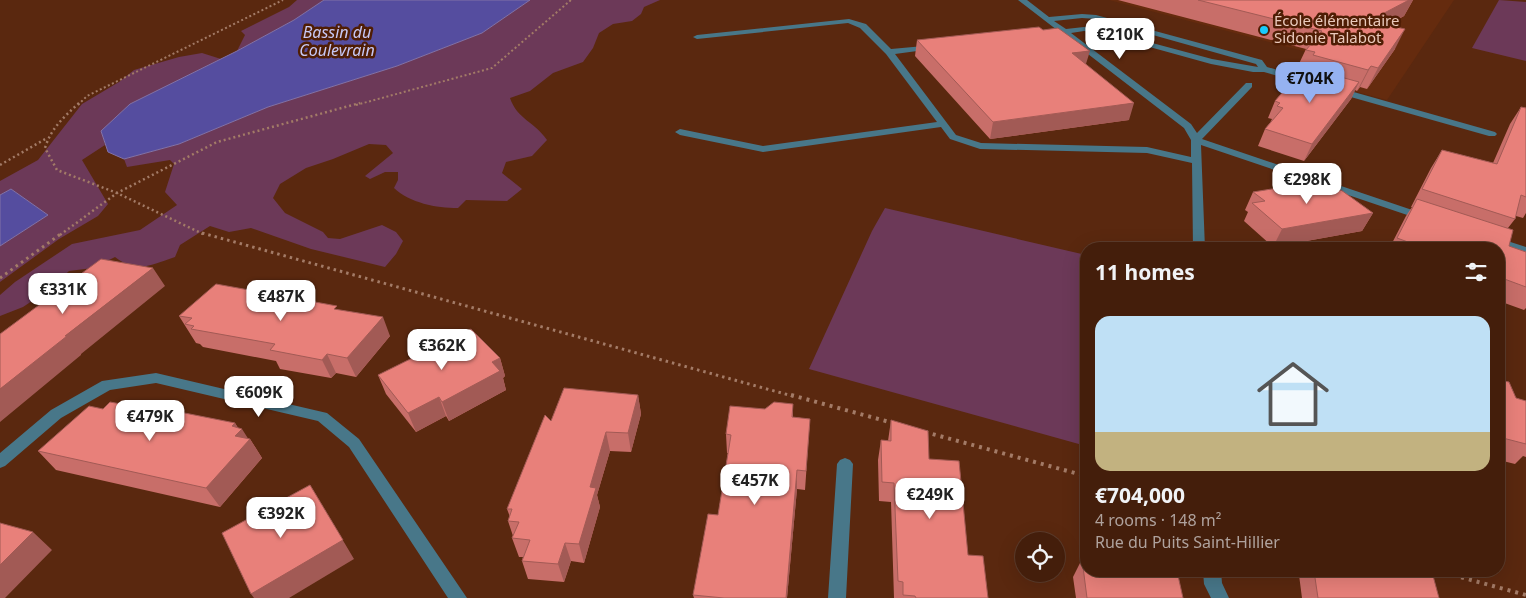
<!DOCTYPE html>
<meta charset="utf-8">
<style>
body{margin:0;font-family:"Noto Sans",sans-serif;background:#4b2714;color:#f1f3f6;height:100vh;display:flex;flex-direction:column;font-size:19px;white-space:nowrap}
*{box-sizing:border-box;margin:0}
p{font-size:16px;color:#afa29d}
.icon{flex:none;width:28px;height:28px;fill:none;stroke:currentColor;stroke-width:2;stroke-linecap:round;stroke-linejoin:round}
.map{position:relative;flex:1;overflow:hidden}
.panel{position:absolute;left:1080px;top:242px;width:425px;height:335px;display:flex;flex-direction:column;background:#441e0b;border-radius:20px;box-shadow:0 5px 20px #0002,0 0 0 1px #5c3c2c}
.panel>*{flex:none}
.buttons{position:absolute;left:1015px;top:532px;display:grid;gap:10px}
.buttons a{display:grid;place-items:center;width:50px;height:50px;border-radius:50%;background:#441e0b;box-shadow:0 5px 20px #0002,0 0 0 1px #5c3c2c;font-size:25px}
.price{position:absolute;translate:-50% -42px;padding:0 11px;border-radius:10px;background:#fff;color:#222;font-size:16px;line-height:32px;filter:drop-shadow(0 1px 2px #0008)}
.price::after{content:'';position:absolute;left:50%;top:30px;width:15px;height:11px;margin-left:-8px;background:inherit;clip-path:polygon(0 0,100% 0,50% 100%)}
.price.current{background:#95b2f1;color:#111}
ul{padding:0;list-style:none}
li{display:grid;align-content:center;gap:10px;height:265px;padding:0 15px}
li span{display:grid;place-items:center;height:155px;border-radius:15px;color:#555}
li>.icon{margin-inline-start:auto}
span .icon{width:90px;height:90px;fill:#fffc;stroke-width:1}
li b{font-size:21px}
h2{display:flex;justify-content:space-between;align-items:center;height:60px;padding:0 15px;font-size:21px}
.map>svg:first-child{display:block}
</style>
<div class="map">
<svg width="1526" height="598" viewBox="0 0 1526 598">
<rect width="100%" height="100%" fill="#5a280f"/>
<!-- built -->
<path fill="#652b0e" d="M1109,0h345l-67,100 -96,-26 16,-22z"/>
<!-- green -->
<path fill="#6c3958" d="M297,0h27l-30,20 -57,31 8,-16 -4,-4 48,-24z
M530,0h130l-16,7 -3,7 -9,7 -19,3 -14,9 -6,15 -10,14 -30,11 -23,18 -20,7c7,21 25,24 37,42l-15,16 -26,6 -4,11 20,16 -15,12 -41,-1 -8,8c-22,0 -48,-5 -64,-20l4,-8v-8h-13l-15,7 -5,-3 28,-23 -7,-8 -17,-1 -36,15 -27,9 -26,16 -7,14 12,15 38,19 5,6 12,1 42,-14 14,7 7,9 -7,13 -11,13 -74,-18 -60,-21 -22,4 -19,-6 -30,19 -5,12c-24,8 -38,17 -60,0l-22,11 -24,3 -19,18 -27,18 -23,9v-21l15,-13 57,-38 68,-14 37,-25 -12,-13 9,-28 -4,-4 -43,7 -3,-8 55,-15 89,-37 129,-41 85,-33z
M1499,0l27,2v59l-54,-13z
M202,53l19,6 -91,45 -28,27 3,14 -23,15 26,44 -10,12 -39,23 -59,43v-36l48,-31 -37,-26 -11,6v-14l38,-21 44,-56 37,-22 15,-12 45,-13z
M885,208l201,47v191l-277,-77 63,-138z"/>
<!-- water -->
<path fill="#554d9f" stroke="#8272a8" d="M324,0h206l-48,33 -85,33 -129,41 -89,37 -55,15 -16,-7 -7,-21 29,-27 107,-53 57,-31z
M11,189l37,26 -48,31v-51z"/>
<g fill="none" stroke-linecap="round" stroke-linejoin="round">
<!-- path-far3 -->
<path stroke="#a37b67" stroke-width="2" stroke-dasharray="2 2.5" stroke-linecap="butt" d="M78,105l9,-9 196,-96
M356,105l136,-37 79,-68"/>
<!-- path-far2 -->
<path stroke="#a37b67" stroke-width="2.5" stroke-dasharray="2 3" stroke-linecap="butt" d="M79,103c-15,14 -28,25 -34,45l12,22 60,23 88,42
M0,165l47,-27
M60,235l57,-42 100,-51 143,-39"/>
<!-- path-far1 -->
<path stroke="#a37b67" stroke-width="3" stroke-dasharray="2.5 4" stroke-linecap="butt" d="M202,233l594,164
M0,278l62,-45"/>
<!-- path -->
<path stroke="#a37b67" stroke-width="4" stroke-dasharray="3 5" stroke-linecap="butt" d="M791,395l102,28
M925,432l161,44
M1438,571l88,24"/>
<!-- minor -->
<path fill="#487789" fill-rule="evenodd" d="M1018,0h9l22,17 33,-3 14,1 166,45 5,7 46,13v4l-3,1 -46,-13h-11l-42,-8 -112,-31 -15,-2 -13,2 120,91 6,9 49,-50h6v4l-50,52 225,76 2,2 -2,2h-8l-218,-74 4,104h-12l-1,-86 -45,-10 -167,-4 -30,-10 -9,-12 -178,25 -83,-17 -5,-3 5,-3 83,17 174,-24 -51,-68 -26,-26 -12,-5 -151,16 -4,-2 4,-2 152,-16 17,5 25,25 44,-4v4h-3l-37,5 61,81 25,8 166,4 44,10v-17l-7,-12 -122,-94 -16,2v-4l11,-2zM1082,18l14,1 160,45 2,3 -46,-8 -112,-30 -16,-2 -18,2 -12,-8z
M1336,87l159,45 2,2 -2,2h-6l-156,-44 -1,-2z
M1495,237l31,10v8l-35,-13 -2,-2z
M156,373l171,40 32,26 108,159h-19l-99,-151 -31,-26 -162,-38 -46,7 -49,28 -56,48 -5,2v-15l51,-43 51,-29z
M845,458l5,2 3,4 -7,134h-18l9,-134 3,-4z
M1203,571h18l1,12 7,15h-18l-7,-14z"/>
</g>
<!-- wall -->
<path fill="#c86e69" d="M1118,0h295l-9,16 -16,9 7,24 -28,40 -7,-2 -3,4 -2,-1 -4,9 -47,62 -46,-15 7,-17 5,-6 2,-4 -4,-1 7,-17 26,-30 -5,-1 10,-21z
M917,40l169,24 43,56 -139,19 -75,-83z
M1521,107l5,1v105l-3,5 -7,-2 -1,3 -7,9 1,18 17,6v56l-2,2 -25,-9v-52h-110l17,-33 6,-9h-1l20,-39 11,-18 51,13 17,-39z
M1253,192h75l45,21 -11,18 -89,16 -29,-26 4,-9 -3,-2z
M339,310l51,26 -34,41 -20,-4 -5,5 -51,-9 -4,-8 -73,-14 -3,-3 -4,-1 -17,-27z
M500,358l5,18 -2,2 3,12 -57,31 -3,-5 -30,16 -30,-38 -8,-19z
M1499,380l17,18 10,3v56l-3,-1 -8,8 -16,-4z
M638,395l3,19 -10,38 -21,-1 -13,44 3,12 -16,56 -13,-2 -7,21 -36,-3 -6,-18 1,-4h-4l-7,-19 1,-2 -5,-15 2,-4 -3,-8z
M121,404l114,19 3,5 10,11h2l12,19 -42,49 -164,-37 -18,-19 65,-42z
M793,404v13l17,2 -5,71 -8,-1 -10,109h-93l-1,-3 25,-80 10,-62h-1l-1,-19z
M891,420l38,39 39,96 20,43h-94l-3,-96 -12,-1 -1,-41 3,-20 7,1z
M1082,559l101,39h-107l-3,-21z
M1302,571h127l10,27h-137l-3,-23z"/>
<!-- shaded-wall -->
<path fill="#a25a55" d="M1409,0h4l-9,16 -45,24 10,-19z
M1405,29l-10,20 -28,40 11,-21z
M1090,51l-5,16 -13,-14z
M1371,66l-11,21 -3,4 11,-21z
M1359,82l-8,17 -47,62 8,-17z
M1134,103l-5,17 -139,19 3,-17z
M1373,213l-11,18 -89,16 9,-18z
M153,268l12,18 -84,68v1l-81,67v-33l65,-53z
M383,317l7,19 -34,41 -9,-19z
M327,354l9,19 -5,5 -9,-18z
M500,358l5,18 -2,2 3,12 -57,31 -7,-19 50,-40z
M638,395l3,19 -10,38 -3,-19z
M439,397l7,19 -30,16 -8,-19z
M235,423l5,8 2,-2 7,11 1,-1 12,19 -42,49 -14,-19 29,-52 -3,-10z
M606,432l4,19 -13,44 3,12 -16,56 -5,-19 11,-57z
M797,470v19l-10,109h-1z
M310,485l44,74 -65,39h-35l-3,-4z
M33,532l19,18 -47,48h-5v-33z
M565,543l6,18 -7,21 -6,-18z"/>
<!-- building -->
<path fill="#e8807a" stroke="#a25a55" d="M1198,0h211l-40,21 36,8 -27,39 -7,-2 -3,4 -55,-15 2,-3 -9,-2 16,-19z
M1039,27l4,3 15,-2 32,23 -18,2 62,50 -141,19 -76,-82z
M1304,67l55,15 -47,62 -47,-15 18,-21 -6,-2 3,-3 -5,-2z
M1521,107l5,1v89l-5,-2 -6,24 -93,-30 20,-39 55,14z
M1315,182l13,10 13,-2 32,23 -91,16 -30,-26 13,-2 -12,-9z
M1417,199l96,31 -4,16 17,6v35l-27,-10v-28h-72l-30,-11z
M101,259l52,9 -88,68h2l-67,53v-55z
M216,284l121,22 -3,3 49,8 -36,41 -20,-4 -5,6 -52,-10 5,-6 -84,-15 3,-3 -9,-2 7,-6 -13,-2z
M471,329l29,29 -8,4 8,9 -58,31 -3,-5 -31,16 -30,-38z
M1499,380l10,2 7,16 10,3v43l-27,-7z
M564,388l74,7 -10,38 -22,-1 -16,55 6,1 -17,56 -14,-1 -7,21 -36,-3 8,-21 -18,-2 7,-16 -11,-1 4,-12h-5l38,-94 6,6z
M124,401l111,22 -3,3 10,3 -7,7 15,3 -44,49 -168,-37 51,-45 14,3 7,-7 11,2z
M774,402l19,2 -1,13 18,2 -4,52 -9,-1 -11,128h-62l-31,-3 15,-81 10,1 13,-80 -5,-1 4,-28 35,3z
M891,420l37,11 1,28 30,2 9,94 15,1 5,42h-72l-1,-2 -12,-1v-13l-5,-1 -4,-98 -12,-1 -1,-42 10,1z
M310,485l33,55 -92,54 -29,-61z
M0,523l33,9 -33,33z
M1082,559h4v12h91l6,27h-96z
M1314,571h115l3,1 7,26h-121z"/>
<!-- markers -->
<circle fill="#18cafc" stroke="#4f1d04" stroke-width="2" cx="1264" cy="30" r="5"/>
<g text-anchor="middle" stroke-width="5" stroke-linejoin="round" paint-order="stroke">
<!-- far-poi labels -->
<g font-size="15" fill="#eacabc" stroke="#4f1d04" text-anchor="start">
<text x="1274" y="26">École élémentaire<tspan x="1274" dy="17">Sidonie Talabot</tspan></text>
</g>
<!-- far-water labels -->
<g font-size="16" font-style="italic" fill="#c7c8f5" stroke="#4f1d04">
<text x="337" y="38">Bassin du<tspan x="337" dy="18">Coulevrain</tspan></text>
</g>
</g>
</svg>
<div class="buttons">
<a><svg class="icon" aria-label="locate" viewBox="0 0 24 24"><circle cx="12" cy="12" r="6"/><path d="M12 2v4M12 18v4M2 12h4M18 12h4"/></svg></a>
</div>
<b class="price" style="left:1120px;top:60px">€210K</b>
<b class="price current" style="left:1310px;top:104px">€704K</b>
<b class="price" style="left:1307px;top:205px">€298K</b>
<b class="price" style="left:63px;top:315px">€331K</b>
<b class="price" style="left:281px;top:322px">€487K</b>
<b class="price" style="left:442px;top:371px">€362K</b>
<b class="price" style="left:259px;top:418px">€609K</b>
<b class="price" style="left:150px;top:442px">€479K</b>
<b class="price" style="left:755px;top:506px">€457K</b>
<b class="price" style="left:930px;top:520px">€249K</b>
<b class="price" style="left:281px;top:539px">€392K</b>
<section class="panel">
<h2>11 homes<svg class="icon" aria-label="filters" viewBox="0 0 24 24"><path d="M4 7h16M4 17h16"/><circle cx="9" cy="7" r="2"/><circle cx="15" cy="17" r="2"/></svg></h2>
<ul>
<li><span style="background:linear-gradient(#bfe0f5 75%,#c2b280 0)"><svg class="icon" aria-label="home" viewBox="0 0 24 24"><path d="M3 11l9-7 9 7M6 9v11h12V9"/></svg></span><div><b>€704,000</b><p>4 rooms · 148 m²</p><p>Rue du Puits Saint-Hillier</p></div></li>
</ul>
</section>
</div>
